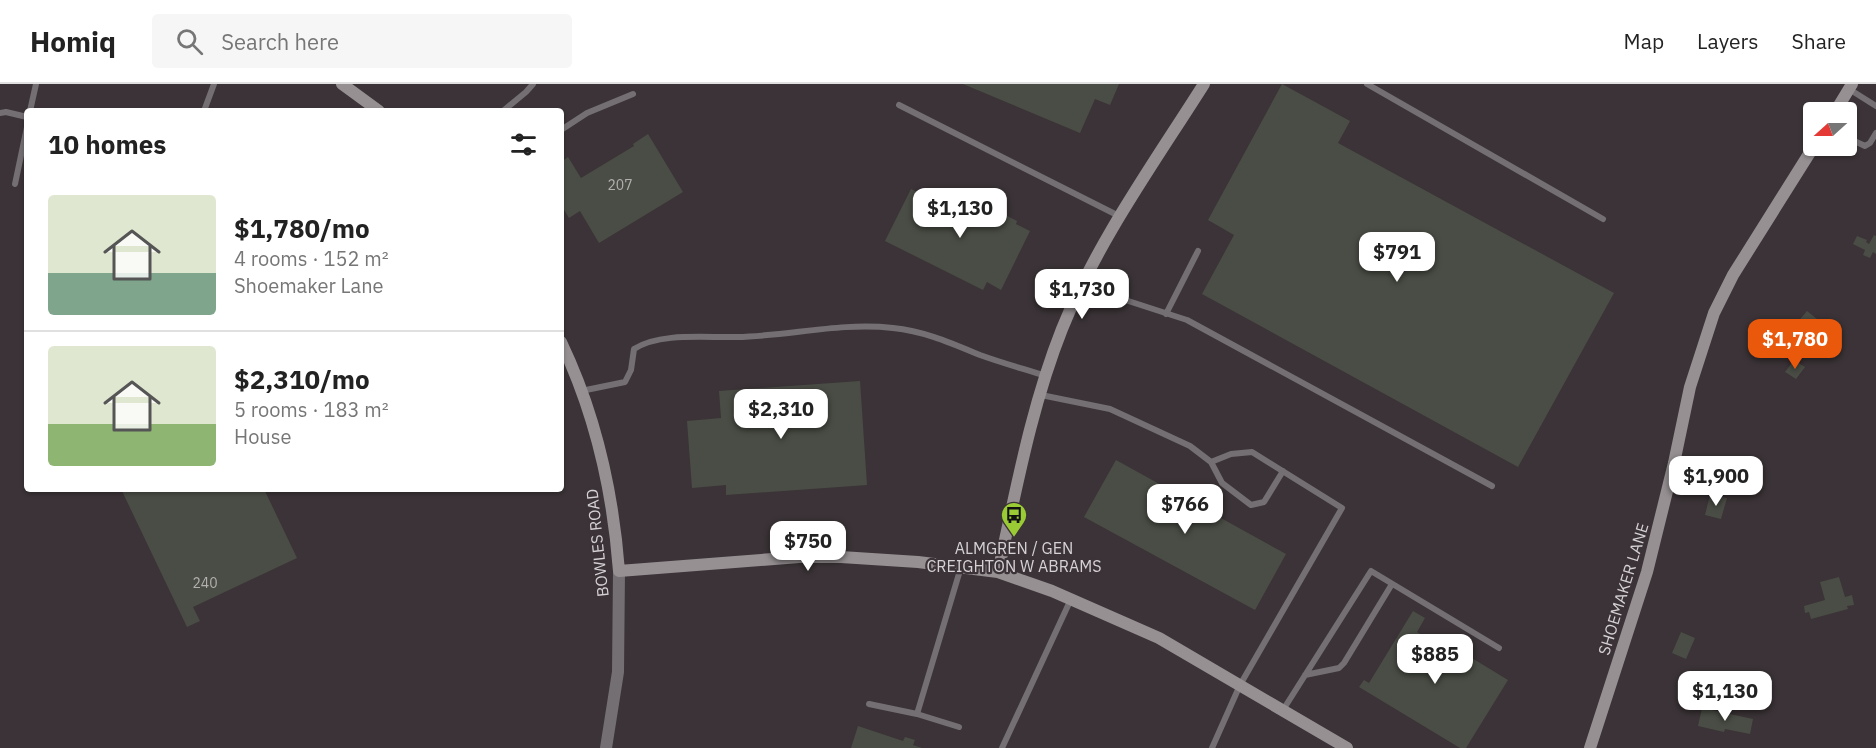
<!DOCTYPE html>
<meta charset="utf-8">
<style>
body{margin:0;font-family:"IBM Plex Sans",sans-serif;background:#f6f6f6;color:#222;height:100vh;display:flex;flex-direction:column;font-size:22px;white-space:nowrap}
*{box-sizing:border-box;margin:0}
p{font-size:20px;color:#767676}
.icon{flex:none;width:33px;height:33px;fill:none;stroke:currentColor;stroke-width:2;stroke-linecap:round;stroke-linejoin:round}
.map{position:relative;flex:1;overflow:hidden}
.panel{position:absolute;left:24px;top:24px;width:540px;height:384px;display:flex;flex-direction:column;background:#fff;border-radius:6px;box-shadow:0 2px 4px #0004}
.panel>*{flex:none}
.needle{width:39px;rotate:249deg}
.tools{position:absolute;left:1803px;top:18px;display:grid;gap:12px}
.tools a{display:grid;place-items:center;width:54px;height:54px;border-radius:6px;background:#fff;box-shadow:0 2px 4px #0004;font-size:30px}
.price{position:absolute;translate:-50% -51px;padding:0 14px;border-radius:12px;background:#fff;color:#222;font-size:20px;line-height:39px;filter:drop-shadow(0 2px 3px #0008)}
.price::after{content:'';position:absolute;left:50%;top:36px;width:18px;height:14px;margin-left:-9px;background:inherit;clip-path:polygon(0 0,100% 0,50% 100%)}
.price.active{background:#ea580c;color:#fff}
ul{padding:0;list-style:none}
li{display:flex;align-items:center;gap:18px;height:150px;padding:0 24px}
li+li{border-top:2px solid #e0e0e0}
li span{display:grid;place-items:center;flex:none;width:168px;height:120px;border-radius:6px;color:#555}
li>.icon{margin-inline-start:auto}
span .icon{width:72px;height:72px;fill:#fffc;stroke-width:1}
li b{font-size:26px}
h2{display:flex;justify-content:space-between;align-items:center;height:72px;padding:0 24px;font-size:26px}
header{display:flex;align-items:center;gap:36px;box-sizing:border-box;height:84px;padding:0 30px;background:#fff;border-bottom:2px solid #e0e0e0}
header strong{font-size:28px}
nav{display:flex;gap:33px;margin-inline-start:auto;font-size:21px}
.search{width:420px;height:54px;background:#f6f6f6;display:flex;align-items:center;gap:15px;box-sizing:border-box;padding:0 21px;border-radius:6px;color:#767676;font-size:22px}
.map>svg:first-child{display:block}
</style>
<header>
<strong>Homiq</strong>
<div class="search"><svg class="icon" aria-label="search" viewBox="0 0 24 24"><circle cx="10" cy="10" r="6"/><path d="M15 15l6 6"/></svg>Search here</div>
<nav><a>Map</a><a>Layers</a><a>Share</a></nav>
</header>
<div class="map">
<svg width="1876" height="664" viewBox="0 0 1876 664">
<rect width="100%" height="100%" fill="#3b3337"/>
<!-- building -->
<path fill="#4a4d45" d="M963,0h156l-9,21 -15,-6 -15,34z
M1282,0l68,37 -12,22 276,150 -96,174 -316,-173 32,-59 -26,-15z
M648,50l35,58 -84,51 -19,-32 -11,7 -8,-13v-43l7,-5 13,21 53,-32 -1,-2z
M911,105l56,28 9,-17 41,21 -1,3 14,7 -29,59 -14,-8 -4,8 -98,-49z
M1874,151l2,1v18l-3,-2 -3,6 -7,-3 2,-5 -12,-6 4,-8 10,4 -1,2 3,2z
M1807,227l15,12 -8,11 7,6 -9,11 -4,-3 -6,7 -15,-12 13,-16 -4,-3z
M1794,276l11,7 -9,12 -11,-7z
M860,297l7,104 -141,10v-10l-34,3 -5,-67 34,-3 -2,-27z
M1116,376l170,94 -31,56 -171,-93z
M121,405h143l33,69 -104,49 7,14 -13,6z
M1710,411l17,3 -6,21 -16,-4z
M1839,493l6,20 7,-2 2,10 -7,1 1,3 -37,10 -2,-7 -4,1 -1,-7 21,-6 -5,-18z
M1413,527l12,7 -8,14 36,23 4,-6 51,31 -42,68h-6l-101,-61 5,-7 5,3z
M1681,548l14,6 -9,21 -14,-6z
M1702,624l51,11 -3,15 -25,-5 -1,3 -26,-6z
M858,642l45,15 2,-4 10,3 -2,5 9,3h-71z"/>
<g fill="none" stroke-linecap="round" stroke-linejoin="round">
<!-- lane -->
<path stroke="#746f72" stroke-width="6" d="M1367,0l236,135
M1849,5l27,17
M899,21l220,111
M30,27l6,-27
M204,27l10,-27
M503,27l23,-19 7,-8
M0,29l6,-1 21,5
M561,46l26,-17 46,-19
M1846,53l19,9 5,-3 6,-10
M15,100l12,-57
M1082,202l105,34 305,166
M1166,230l32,-63
M581,307l44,-9 6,-12 3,-21c26,-17 73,-11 103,-12 53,-1 103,-15 156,-9 31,3 58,15 87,27 22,8 44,14 66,21
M1041,311l69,14 80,37 21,16 20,-8 21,-2 90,56 -102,177 -28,63
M1211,378l11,21 29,22 13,-3 19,-31
M1305,591l34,-7 5,-5 48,-79
M869,620l48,10 42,13
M1283,626l88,-139 128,77
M917,630l44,-147
M1002,664l69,-149"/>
<!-- street -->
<path stroke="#746f72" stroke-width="12" d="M606,664l12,-76 1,-101"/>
<!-- secondary -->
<path stroke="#969093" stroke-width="12" d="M342,0l37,27
M1835,28l17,-28
M561,258c34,71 52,150 58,229l180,-14h42l77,5 80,10 54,19 107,47 188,110
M998,488c18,-81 33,-165 64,-243 35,-87 92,-166 142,-245
M1590,664l57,-176 27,-109 16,-76 24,-74 19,-38 81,-129"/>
</g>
<!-- icons -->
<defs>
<g id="bus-pin" transform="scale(1.35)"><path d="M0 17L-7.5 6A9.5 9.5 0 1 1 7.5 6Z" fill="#9acb34" stroke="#3b3337"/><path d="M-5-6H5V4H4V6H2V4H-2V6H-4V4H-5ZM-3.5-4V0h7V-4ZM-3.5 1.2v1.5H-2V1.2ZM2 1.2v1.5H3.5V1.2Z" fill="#111"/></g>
</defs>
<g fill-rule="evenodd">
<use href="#bus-pin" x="1014" y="431"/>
</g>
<g text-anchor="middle" stroke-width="4.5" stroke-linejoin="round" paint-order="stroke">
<!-- number labels -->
<g font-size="14" fill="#b3b0b0">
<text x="620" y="106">207</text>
<text x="205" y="504">240</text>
</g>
<!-- street labels -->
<g font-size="16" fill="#d6d1d4" stroke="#3b3337">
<text transform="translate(597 459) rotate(-96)" y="6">BOWLES ROAD</text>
<text transform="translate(1623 505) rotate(-73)" y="6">SHOEMAKER LANE</text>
</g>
<!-- poi labels -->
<g font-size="16" fill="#d6d1d4" stroke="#3b3337">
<text x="1014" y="470">ALMGREN / GEN<tspan x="1014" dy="18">CREIGHTON W ABRAMS</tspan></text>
</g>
</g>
</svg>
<div class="tools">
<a><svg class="needle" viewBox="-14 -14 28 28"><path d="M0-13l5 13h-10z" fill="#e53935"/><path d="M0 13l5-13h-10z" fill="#767676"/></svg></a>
</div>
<b class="price" style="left:960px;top:155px">$1,130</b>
<b class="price" style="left:1397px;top:199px">$791</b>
<b class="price" style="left:1082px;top:236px">$1,730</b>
<b class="price active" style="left:1795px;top:286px">$1,780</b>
<b class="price" style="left:781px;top:356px">$2,310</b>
<b class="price" style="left:1716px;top:423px">$1,900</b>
<b class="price" style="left:1185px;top:451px">$766</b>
<b class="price" style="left:808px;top:488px">$750</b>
<b class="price" style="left:1435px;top:601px">$885</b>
<b class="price" style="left:1725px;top:638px">$1,130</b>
<section class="panel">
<h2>10 homes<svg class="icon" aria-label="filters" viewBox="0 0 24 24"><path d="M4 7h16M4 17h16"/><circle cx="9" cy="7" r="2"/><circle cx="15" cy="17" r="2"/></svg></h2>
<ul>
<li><span style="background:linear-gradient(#dfe7d0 65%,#7fa58c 0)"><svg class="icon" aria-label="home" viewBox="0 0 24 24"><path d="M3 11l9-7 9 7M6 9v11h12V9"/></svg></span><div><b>$1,780/mo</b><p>4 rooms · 152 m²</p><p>Shoemaker Lane</p></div></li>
<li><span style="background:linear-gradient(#dfe7d0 65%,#8fb573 0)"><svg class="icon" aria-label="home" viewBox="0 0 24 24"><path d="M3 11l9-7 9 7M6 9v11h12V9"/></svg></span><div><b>$2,310/mo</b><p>5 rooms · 183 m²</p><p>House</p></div></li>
</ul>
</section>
</div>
